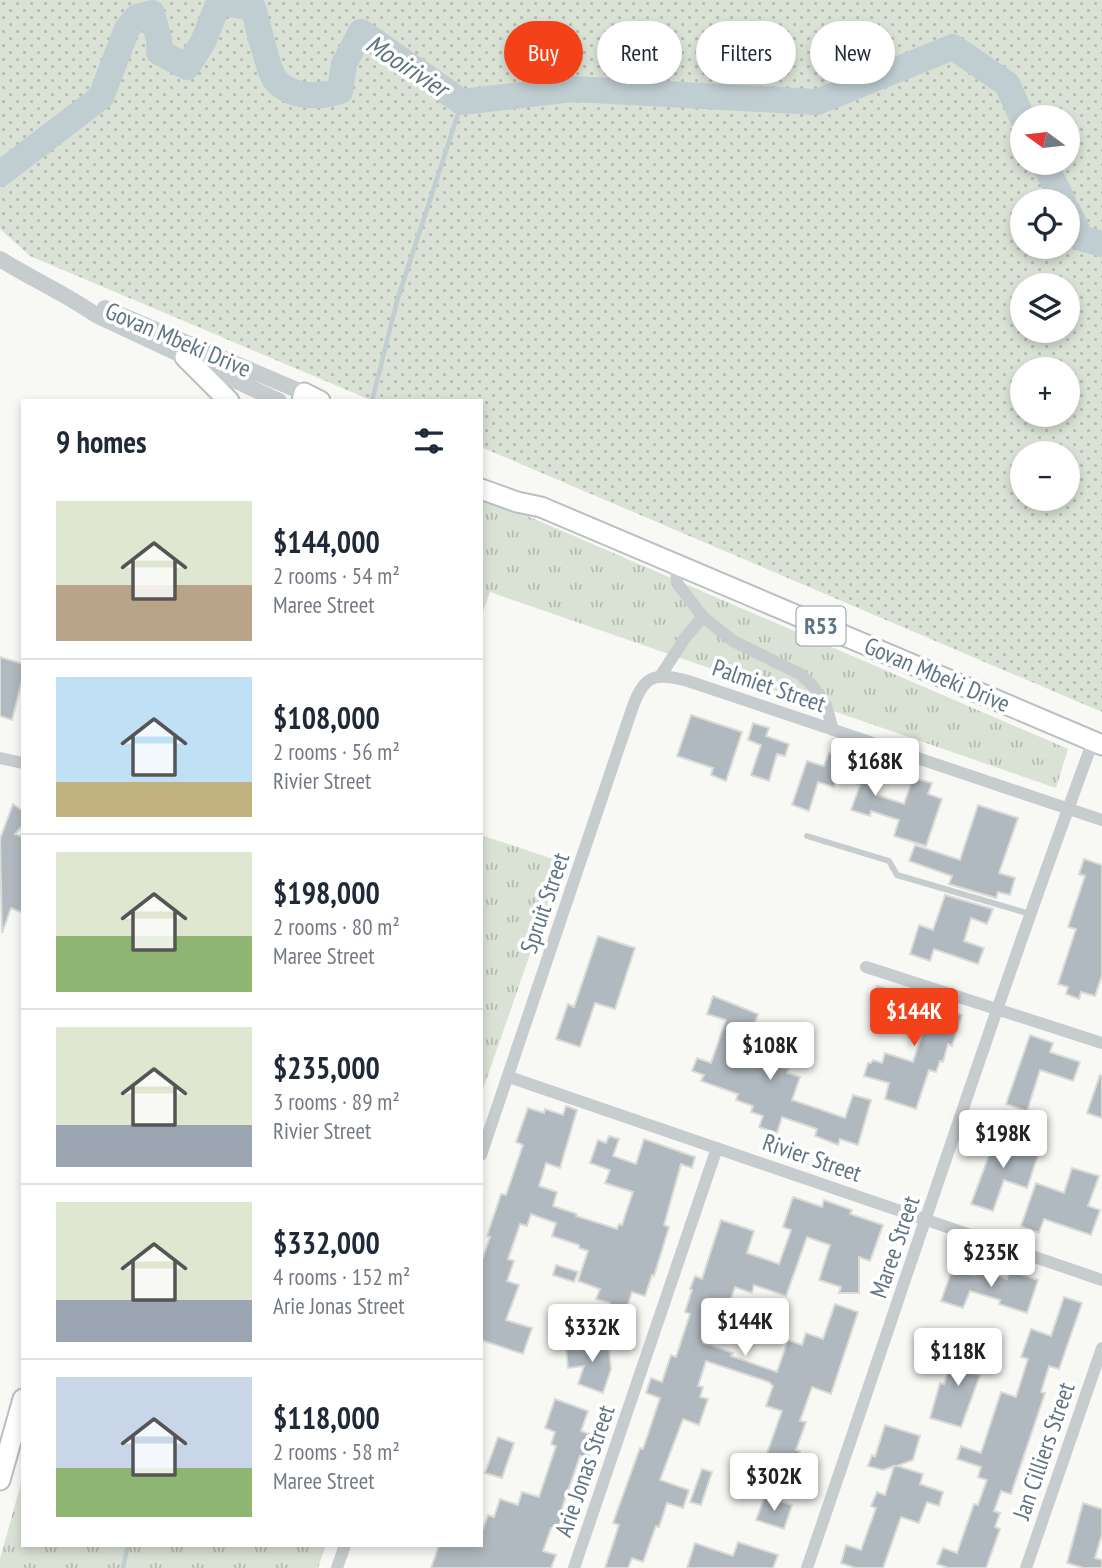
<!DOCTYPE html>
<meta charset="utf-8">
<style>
body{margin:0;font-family:"PT Sans Narrow",sans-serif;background:#f2f2f3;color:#1f2937;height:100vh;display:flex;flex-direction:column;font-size:26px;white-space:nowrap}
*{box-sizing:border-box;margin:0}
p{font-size:23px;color:#747a83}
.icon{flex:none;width:38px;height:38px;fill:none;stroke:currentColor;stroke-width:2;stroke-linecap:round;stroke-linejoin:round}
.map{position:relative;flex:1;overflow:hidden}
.side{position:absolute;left:21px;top:399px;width:462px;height:1148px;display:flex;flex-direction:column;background:#fff;border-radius:0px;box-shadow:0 4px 10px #0003}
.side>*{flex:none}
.banner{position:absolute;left:504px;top:21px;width:492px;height:63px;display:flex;gap:14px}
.needle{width:46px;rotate:285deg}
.tools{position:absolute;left:1010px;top:105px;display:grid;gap:14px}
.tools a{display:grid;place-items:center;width:70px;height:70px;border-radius:50%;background:#fff;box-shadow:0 4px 10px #0003;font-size:35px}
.price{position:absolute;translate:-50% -60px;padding:0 16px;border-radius:7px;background:#fff;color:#222;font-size:23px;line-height:46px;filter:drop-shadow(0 2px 4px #0008)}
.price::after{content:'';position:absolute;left:50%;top:42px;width:21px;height:16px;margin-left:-10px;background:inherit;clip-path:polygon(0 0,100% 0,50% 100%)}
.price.current{background:#f3411a;color:#fff}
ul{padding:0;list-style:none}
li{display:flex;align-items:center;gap:21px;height:175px;padding:0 35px}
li+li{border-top:2px solid #e0e1e3}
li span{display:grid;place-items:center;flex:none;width:196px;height:140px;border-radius:0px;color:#555}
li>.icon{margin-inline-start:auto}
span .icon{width:84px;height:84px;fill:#fffc;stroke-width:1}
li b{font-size:30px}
h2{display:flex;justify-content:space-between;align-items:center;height:84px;padding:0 35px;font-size:30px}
.pill{padding:0 24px;border-radius:32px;background:#fff;box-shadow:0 4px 10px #0003;font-size:24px;line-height:63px}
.pill.current{background:#f3411a;color:#fff}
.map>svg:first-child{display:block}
</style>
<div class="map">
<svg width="1102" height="1568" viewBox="0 0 1102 1568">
<defs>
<pattern id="grass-tufts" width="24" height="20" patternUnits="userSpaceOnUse" patternTransform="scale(1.75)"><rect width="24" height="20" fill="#dae1d5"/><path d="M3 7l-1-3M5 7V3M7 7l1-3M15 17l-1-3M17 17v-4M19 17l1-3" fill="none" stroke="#b4bbb2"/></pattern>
<pattern id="park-dots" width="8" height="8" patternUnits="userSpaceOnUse" patternTransform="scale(1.75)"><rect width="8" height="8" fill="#dae1d5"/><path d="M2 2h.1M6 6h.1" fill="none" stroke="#b4bbb2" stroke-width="1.8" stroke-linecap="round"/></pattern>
</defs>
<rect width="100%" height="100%" fill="#f8f8f5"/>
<!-- grass -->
<path fill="url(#grass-tufts)" d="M481,496l587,253 -12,39 -566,-196 -9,24z
M481,835l81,27 -81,233z
M23,1476v69h303l-8,23h-318v-9z"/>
<!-- park -->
<path fill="url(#park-dots)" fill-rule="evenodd" d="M0,0h1102v712l-621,-265v-46h-108l-343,-145 -30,-27zM1022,117h46v46h-46zM1022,201h46v46h-46zM1022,285h46v46h-46zM1022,369h46v46h-46zM1022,453h46v46h-46z"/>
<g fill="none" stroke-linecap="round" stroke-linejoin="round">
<!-- stream -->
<path stroke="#c0cdd1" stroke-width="4.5" d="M372,401l25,-100 65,-199
M123,1568l5,-23"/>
<!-- river -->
<path stroke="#c0cdd1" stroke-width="26" d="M1044,163l19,38
M0,174l101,-77 26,-68 10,-12 15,-4 7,27v12l28,15 16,-25 16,-40 34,6c4,13 15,61 21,70 14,20 46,20 66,13l4,-27 17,-32 101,70 111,-13 244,13 136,-55 54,37 15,33
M1068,211l13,27 21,6"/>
</g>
<!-- building -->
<path fill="#b0b9bf" stroke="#dadad7" stroke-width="2" d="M0,657l23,7v13l-11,43 -12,-4z
M691,715l51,17 -16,49 -15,-6 2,-7 -36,-12z
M753,723l16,5 -3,8 23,8 -4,12 -8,-2 -8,27 -18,-6 10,-30 -13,-5z
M829,753l14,5 -2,6 42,14 -6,17 27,9 9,-26 19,5 -4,11 14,5 -16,47 -32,-10 5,-16 -28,-9 -1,5 -19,-6 9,-25 -23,-8 -3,10 -16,-5 -9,29 -17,-6 15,-44 17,5z
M13,804l10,7v14l-8,9 8,3v76l-12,-5 -9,25 -2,-94z
M978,805l40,13 -19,55 16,5 -5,17 -12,-3 -2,6 -47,-14 3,-8 -43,-15 6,-16 45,15z
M1084,859l18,6v110l-7,21 -14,-4 -2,7 -13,-5 2,-7 -10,-3 18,-55 -8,-2 17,-51 -6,-2z
M945,895l48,14 -6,15 -16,-6 -7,23 20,7 -6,16 -44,-15 -4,12 -20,-7 9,-29 14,5z
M598,936l37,12 -20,61 -20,-6 -15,44 -24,-8 12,-35 6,3z
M877,986l40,13 -1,4 25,9 1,-4 20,7 -10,31 -4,-2 -5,18 -3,-1 -4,11 -7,-2 -13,39 -31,-10 4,-16 -25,-7 4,-13h3l2,-3 9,3 3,-10 28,9 9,-28 -12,-4 5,-14 -42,-14z
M713,996l45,18 -14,41 45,14 -2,4 13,4 -8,23 53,18 8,-23 18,5 -13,45 -18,-6 -2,6 -23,-9 2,-7 -35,-12 -5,16 -18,-6 4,-11 -12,-4 2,-6 -17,-6 2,-6 -37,-13 3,-6 -12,-4 5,-13 14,5 15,-43 -19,-6z
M1030,1035l23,8 -3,9 30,10 -7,19 -33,-11 -13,41 -21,-7z
M1100,1075l2,1v42l-15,-5z
M566,1106l11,4 -17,58 -14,-5 -7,23 18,6 -4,14 24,8 -1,2 41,13 2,-5 3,1 11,-33 -28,-9 5,-13 -20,-7 8,-23 8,3 3,-7 10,3 -6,17 23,8 8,-25 51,18 -3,11 -11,-4 -17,61 5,2 -15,49 -2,-1 -7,21 -13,-4 -12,36 -16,-6 6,-19 -14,-4 4,-10 -22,-8 10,-30 -9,-3v-3l-27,-9 4,-13 -25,-9 -4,12 -7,-2 -12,35 6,2 -7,20 12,4 -13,35 26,8 -9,26 -42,-14v-77l9,-26 -3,-1 14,-42 5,1 17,-50 -7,-3 12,-34 16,5 1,-4 18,6z
M998,1131l20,8 -3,9 23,7 -11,33 -23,-8 -11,31 -22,-7z
M1072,1168l27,8 -11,30 12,4 -9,25 -47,-16 -5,14 -18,-7 15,-43 28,10z
M793,1197l29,10 2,-7 28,10 -2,4 33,11 -13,36 -11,-4v36h-20l2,-6 -22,-7 11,-35 -23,-8 -21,59 -32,-11 -2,8 -17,-6 -10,29 -8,-3 -3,9 -3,-1 -8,22 30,10 -2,3 46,16 11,-32 14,5 4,-12 17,6 12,-35 23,8 -27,82 -19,-7 -12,34 6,1 -10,28 4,1 -8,24 -12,-4 -7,19 -17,-6 26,-73 -16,-5 7,-20 -4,-4 -63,-21 -8,25 5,1 -3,10 8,2 -9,26 -16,-6 -23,61 29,10 -6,18 -16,-5 -8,24 -3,-1 -13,36 -11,-4 -4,10h-23l14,-43 -6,-2 27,-75 3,1 17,-51 -14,-5 5,-15 11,4 9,-27 5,2 14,-43 -5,-2 7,-22 -2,-1 5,-13 7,3 19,-59 33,11 -7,22 32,11 12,-34 -8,-3z
M556,1265l22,7 -4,10 -21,-7z
M953,1267l22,8 2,-6 30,10 3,-8 28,9 -11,33 -28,-9 1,-4 -30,-9 -7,17 -22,-7z
M1064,1297l18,6 -23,66 -10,-3 -8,26 4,1 -34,101 -10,-3 -7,20 6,2 -5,14 5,2 -14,39h-37l-12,-4 6,-16 14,5 17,-49 4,1 9,-25 -9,-3 3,-10 -24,-8 4,-13 20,7 20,-61 15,5 12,-38 -7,-2 10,-28 20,7z
M608,1339l3,30 -8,24 -25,-9 6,-18 -16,2 -2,-20 24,-2 -1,-5z
M963,1342l19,6 -8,25 6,2 -19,52 -31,-9 10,-35 4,1 4,-13 6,1z
M555,1399l33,12 -7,20 14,5 -7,22 -8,-2 -17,49 -3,14 7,2 -4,11 -12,-4 -8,23 13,4 -5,13h-120l8,-23h42v-11l7,-19 6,2 6,-18 18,6 4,-13 17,5 17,-51 -5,-2 4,-12 -10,-4z
M885,1425l35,11 -7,24 -16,6 26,8 -3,10 23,8 -4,14 -12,-4 -8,21 -18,-6 -18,51h-27l-15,-5 5,-18 15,5 15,-42 -5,-2 6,-14 8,3 9,-29 -11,4 -15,-4 4,-11 3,2z
M498,1437l16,6 -12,35 -17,-5z
M702,1469l10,3 -11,33 -11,-3z
M765,1496l27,9 -8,24 -28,-9z
M1083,1503l19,6v25l-7,24 7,2v8h-18l-17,-5z
M738,1542l40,13 -5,13h-86l8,-25 38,13z"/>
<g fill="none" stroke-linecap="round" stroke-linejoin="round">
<!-- primary casing -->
<g stroke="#babfc2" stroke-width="23">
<path id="primary" d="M185,357l44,44
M302,401l2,-8 16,8
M481,489l36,13 24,5 561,238
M0,1480l23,-81"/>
</g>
<!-- service -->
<path stroke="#c7cccf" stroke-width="6" d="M807,836l82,25 8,14 133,39"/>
<!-- minor -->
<path stroke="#c7cccf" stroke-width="12" d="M676,565l1,18 26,34 30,24 67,33 12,11 14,20 7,25
M661,675l24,-37 18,-21
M0,758l23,5
M866,967l236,76
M509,1077l593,203
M481,1155l151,-446c12,-34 22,-37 56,-28l414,139
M337,1568l8,-23
M574,1568l143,-420
M807,1568c95,-276 185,-554 286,-827
M1026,1568l76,-220"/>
<!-- tertiary -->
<path stroke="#c7cccf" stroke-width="16" d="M0,259c32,20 66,35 96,56l183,86
M105,308l199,85"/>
<!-- primary -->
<use href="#primary" stroke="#fff" stroke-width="19"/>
</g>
<g text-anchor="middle" stroke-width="7" stroke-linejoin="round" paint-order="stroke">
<!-- shield labels -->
<rect fill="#fff" stroke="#909ea8" stroke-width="2" x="796.5" y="606.5" width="49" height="39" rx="5"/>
<g font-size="23" font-weight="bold" fill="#607583">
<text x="821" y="634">R53</text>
</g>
<!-- street labels -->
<g font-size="24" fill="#607583" stroke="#fff">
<text transform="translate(178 340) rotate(23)" y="8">Govan Mbeki Drive</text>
<text transform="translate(937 675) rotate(23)" y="8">Govan Mbeki Drive</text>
<text transform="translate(769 686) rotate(19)" y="8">Palmiet Street</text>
<text transform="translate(545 903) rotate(-71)" y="8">Spruit Street</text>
<text transform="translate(812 1158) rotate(19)" y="8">Rivier Street</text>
<text transform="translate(895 1247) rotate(-71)" y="8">Maree Street</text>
<text transform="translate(1044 1451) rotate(-71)" y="8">Jan Cilliers Street</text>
<text transform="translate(585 1471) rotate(-71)" y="8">Arie Jonas Street</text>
</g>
<!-- water labels -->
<g font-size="26" font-style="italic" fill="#5b767d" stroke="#fff">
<text transform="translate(407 66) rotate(33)" y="9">Mooirivier</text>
</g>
</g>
</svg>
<div class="tools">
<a><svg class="needle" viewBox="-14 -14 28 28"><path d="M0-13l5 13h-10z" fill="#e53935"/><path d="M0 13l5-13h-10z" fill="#747a83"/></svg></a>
<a><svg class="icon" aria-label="locate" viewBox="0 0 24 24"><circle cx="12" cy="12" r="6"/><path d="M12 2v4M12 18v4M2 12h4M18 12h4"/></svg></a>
<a><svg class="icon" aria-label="layers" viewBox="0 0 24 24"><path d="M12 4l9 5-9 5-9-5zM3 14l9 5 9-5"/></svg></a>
<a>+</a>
<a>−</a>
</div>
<b class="price" style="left:875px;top:798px">$168K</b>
<b class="price current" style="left:914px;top:1048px">$144K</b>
<b class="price" style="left:770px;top:1082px">$108K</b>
<b class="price" style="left:1003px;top:1170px">$198K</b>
<b class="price" style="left:991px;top:1289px">$235K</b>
<b class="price" style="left:745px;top:1358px">$144K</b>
<b class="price" style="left:592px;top:1364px">$332K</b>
<b class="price" style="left:958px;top:1388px">$118K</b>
<b class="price" style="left:774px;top:1513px">$302K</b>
<div class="banner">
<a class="pill current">Buy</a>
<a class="pill">Rent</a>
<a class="pill">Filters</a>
<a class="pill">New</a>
</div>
<section class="side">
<h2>9 homes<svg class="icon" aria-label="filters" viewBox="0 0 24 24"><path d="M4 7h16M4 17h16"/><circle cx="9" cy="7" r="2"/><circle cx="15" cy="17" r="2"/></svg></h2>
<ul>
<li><span style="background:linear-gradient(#dfe7d0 60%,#b9a48a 0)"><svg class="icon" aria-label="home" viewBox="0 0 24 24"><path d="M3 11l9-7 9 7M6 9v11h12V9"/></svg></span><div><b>$144,000</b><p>2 rooms · 54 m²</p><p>Maree Street</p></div></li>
<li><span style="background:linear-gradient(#bfe0f5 75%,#c2b280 0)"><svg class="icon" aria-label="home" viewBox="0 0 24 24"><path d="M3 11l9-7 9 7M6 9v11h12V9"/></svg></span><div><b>$108,000</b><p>2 rooms · 56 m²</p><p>Rivier Street</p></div></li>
<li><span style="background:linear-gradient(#dfe7d0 60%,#8fb573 0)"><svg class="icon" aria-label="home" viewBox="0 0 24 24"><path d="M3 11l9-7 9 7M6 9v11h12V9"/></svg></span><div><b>$198,000</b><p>2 rooms · 80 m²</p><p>Maree Street</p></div></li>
<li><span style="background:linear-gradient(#dfe7d0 70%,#9aa5b1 0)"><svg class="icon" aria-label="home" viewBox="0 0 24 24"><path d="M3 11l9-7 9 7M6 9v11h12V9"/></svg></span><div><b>$235,000</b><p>3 rooms · 89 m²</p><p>Rivier Street</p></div></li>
<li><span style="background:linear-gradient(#dfe7d0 70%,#9aa5b1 0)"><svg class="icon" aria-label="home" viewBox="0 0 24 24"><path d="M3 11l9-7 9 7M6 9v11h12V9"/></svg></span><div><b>$332,000</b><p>4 rooms · 152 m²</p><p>Arie Jonas Street</p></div></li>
<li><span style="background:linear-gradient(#c9d6e8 65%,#8fb573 0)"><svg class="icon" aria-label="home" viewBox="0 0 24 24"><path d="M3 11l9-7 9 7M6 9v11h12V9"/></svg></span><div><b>$118,000</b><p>2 rooms · 58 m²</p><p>Maree Street</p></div></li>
</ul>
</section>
</div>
